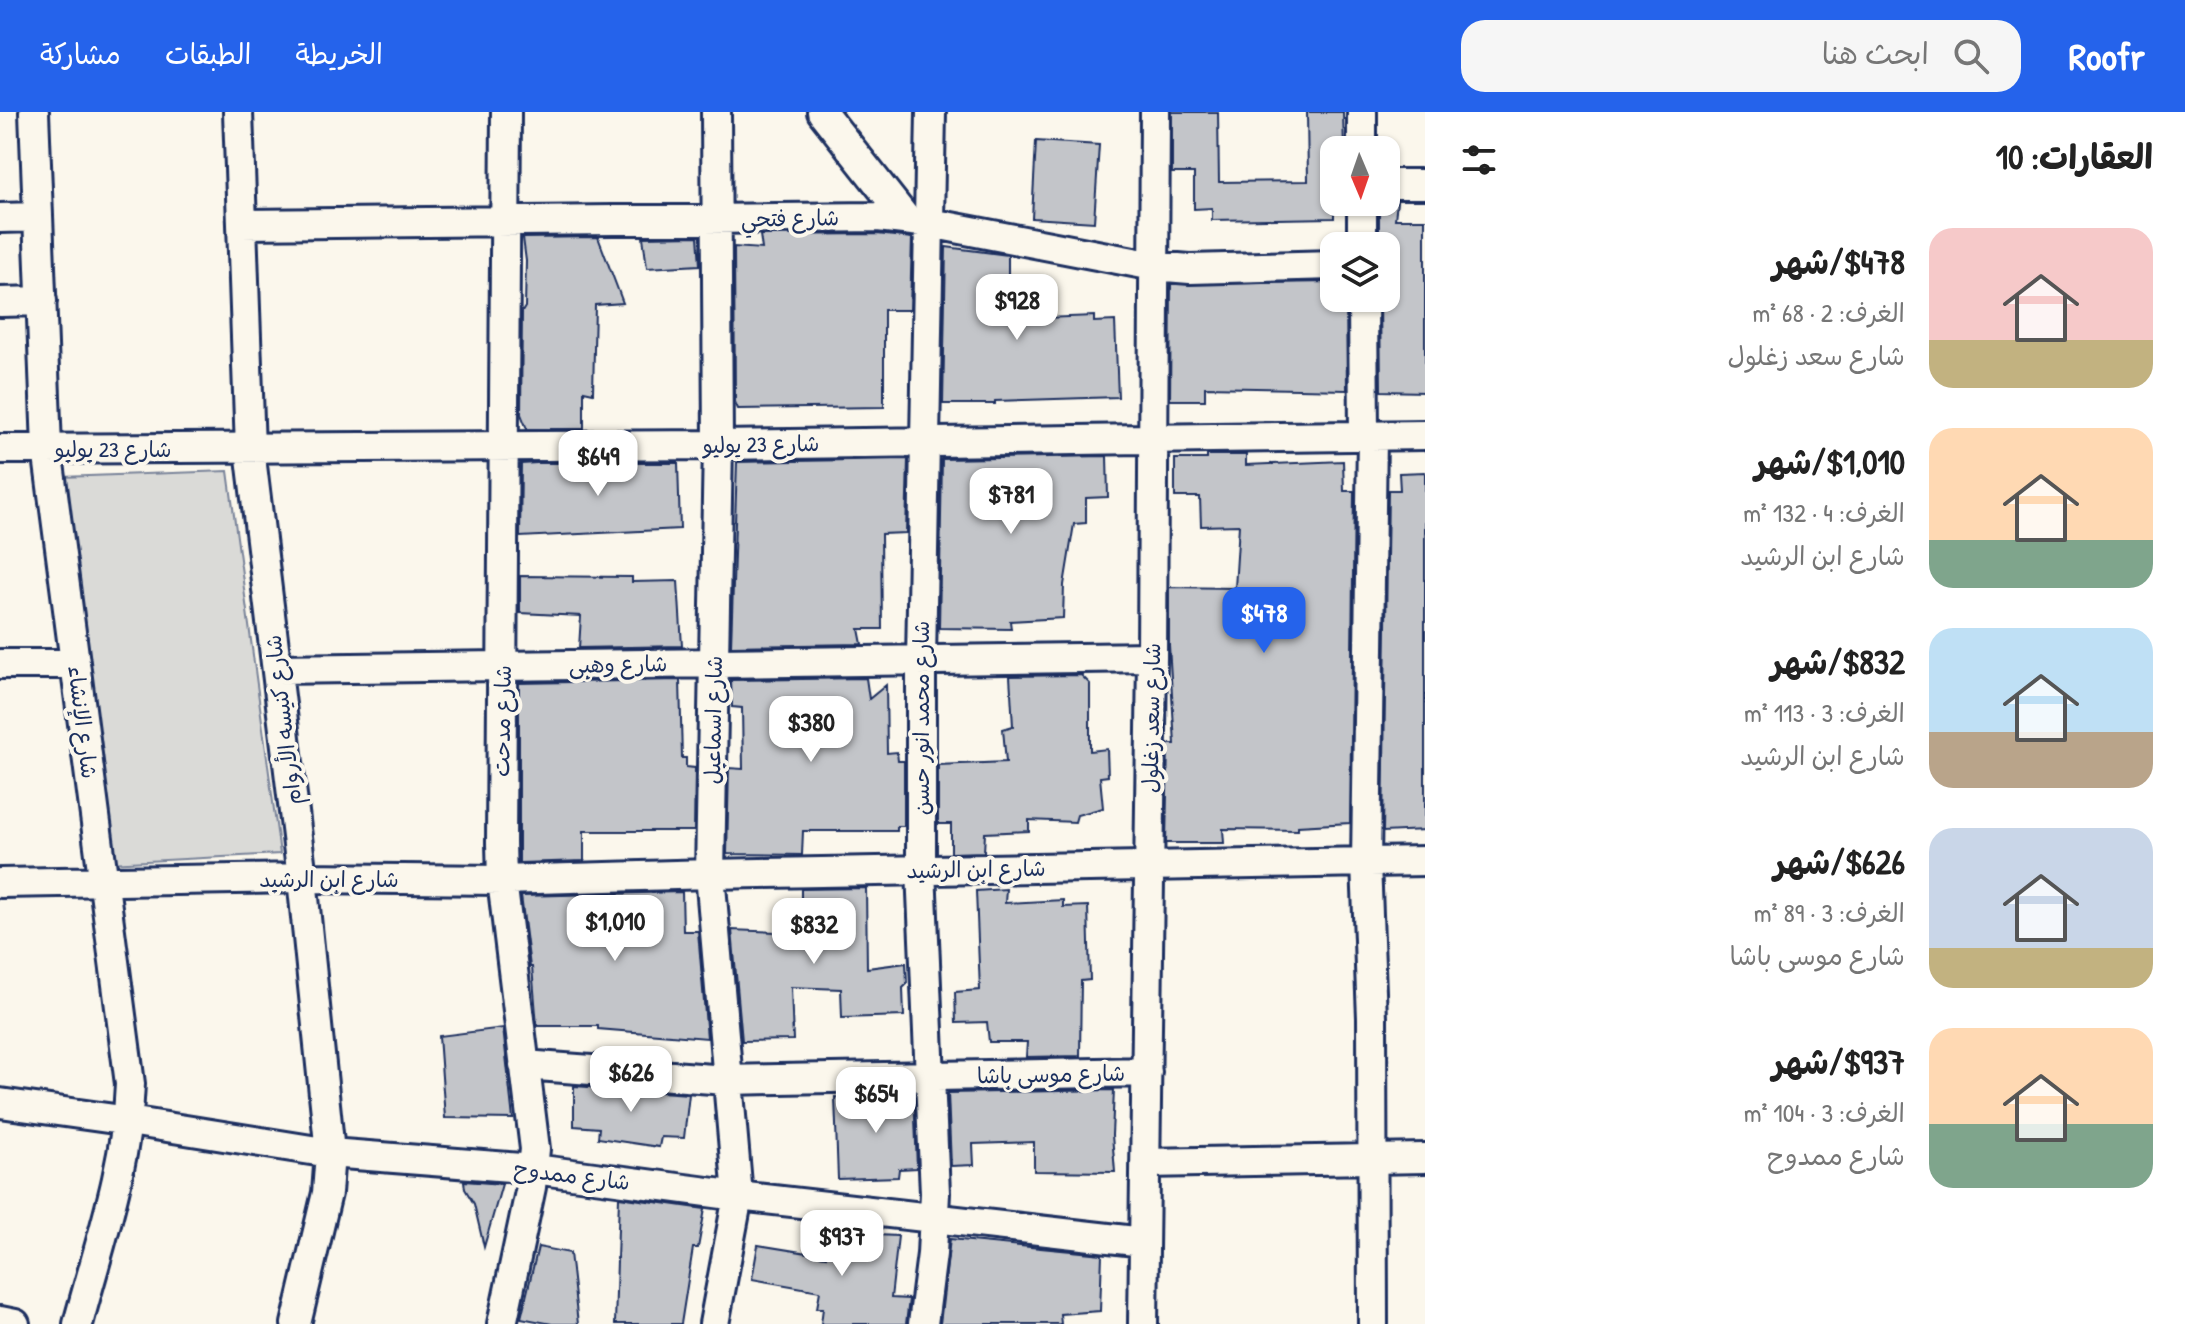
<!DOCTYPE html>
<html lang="ar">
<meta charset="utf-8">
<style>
body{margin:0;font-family:"Patrick Hand","Playpen Sans Arabic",sans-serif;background:#f6f6f6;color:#222;direction:rtl;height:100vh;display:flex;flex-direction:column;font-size:30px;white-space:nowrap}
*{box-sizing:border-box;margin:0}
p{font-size:26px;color:#767676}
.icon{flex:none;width:44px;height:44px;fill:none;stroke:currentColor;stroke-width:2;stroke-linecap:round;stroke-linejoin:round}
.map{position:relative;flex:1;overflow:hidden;direction:ltr}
.details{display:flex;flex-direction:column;background:#fff;width:760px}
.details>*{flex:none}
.needle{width:52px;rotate:178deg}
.tools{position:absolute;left:1320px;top:24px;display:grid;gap:16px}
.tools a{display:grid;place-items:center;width:80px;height:80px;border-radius:16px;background:#fff;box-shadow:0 2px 6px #0004;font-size:40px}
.price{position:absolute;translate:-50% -68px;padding:0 18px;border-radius:16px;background:#fff;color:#222;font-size:26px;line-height:52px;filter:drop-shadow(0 2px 4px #0008)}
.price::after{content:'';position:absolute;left:50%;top:48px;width:24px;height:18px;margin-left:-12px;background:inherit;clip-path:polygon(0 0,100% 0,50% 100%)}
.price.current{background:#2563eb;color:#fff}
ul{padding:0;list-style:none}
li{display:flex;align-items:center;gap:24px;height:200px;padding:0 32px}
li span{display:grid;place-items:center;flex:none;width:224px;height:160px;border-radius:24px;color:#555}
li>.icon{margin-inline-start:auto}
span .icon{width:96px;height:96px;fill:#fffc;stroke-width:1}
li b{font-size:34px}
h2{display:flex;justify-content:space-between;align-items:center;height:96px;padding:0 32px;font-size:34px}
header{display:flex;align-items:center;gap:48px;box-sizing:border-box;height:112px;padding:0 40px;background:#2563eb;color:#fff}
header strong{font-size:38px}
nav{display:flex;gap:44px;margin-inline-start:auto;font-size:28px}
.search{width:560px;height:72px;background:#f6f6f6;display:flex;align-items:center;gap:20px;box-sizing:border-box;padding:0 28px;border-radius:24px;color:#767676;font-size:30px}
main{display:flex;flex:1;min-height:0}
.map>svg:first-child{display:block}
</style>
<header>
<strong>Roofr</strong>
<div class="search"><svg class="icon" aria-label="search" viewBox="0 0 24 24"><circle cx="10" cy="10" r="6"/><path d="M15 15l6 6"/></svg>ابحث هنا</div>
<nav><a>الخريطة</a><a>الطبقات</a><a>مشاركة</a></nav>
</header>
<main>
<section class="details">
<h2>العقارات: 10<svg class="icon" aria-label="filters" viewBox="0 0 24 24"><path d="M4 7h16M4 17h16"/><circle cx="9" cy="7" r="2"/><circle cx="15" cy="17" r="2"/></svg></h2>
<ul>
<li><span style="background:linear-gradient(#f6c9c9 70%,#c2b280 0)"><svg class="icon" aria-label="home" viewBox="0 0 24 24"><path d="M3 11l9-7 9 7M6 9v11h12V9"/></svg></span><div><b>$478/شهر</b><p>الغرف: 2 · 68 m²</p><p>شارع سعد زغلول</p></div></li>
<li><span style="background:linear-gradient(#ffd9b3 70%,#7fa58c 0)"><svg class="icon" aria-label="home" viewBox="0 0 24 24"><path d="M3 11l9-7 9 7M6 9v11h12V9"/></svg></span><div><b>$1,010/شهر</b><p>الغرف: 4 · 132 m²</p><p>شارع ابن الرشيد</p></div></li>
<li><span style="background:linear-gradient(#bfe0f5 65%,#b9a48a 0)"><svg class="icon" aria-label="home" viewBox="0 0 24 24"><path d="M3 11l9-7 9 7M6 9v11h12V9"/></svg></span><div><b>$832/شهر</b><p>الغرف: 3 · 113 m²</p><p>شارع ابن الرشيد</p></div></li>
<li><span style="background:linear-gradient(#c9d6e8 75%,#c2b280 0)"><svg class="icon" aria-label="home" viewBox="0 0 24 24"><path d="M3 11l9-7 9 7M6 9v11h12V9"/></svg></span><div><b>$626/شهر</b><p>الغرف: 3 · 89 m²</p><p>شارع موسى باشا</p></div></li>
<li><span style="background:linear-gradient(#ffd9b3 60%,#7fa58c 0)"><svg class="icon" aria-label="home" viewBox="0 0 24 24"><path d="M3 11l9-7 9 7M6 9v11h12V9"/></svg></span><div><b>$937/شهر</b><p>الغرف: 3 · 104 m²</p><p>شارع ممدوح</p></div></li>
</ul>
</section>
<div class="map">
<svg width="1425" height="1212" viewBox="0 0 1425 1212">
<rect width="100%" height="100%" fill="#fbf7ec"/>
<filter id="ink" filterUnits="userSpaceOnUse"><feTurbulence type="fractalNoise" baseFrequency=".0125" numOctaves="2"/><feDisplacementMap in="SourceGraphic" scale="16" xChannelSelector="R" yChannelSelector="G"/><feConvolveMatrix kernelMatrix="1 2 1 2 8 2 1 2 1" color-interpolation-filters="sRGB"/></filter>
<g filter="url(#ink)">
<!-- green -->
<path fill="#dadad7" stroke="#7a849a" stroke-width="2" d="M228,359l52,383 -171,9 -48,-386z"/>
<!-- building -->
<path fill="#c3c5c9" stroke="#1b2f5e" stroke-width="2" d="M1172,0h46l1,70 89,-1 -1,-69h36l1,38h-10v68l-122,2v-12l-18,1v-36h-22z
M1036,29l63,4 -5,77 -62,-4z
M1379,90h18l-2,17h30v173l-44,-1 -1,-93h6v-52h-7z
M877,122l35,4 -2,72h-26v97l-146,2 -3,-7 -1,-155 28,2 -2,-14z
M698,124l2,29 -53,3 -4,-31z
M598,125l25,66 -28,2 -2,88 -9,-2v38h-57l-6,-15 1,-102 3,-5 1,-46 -3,-23z
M946,135l62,8v53l36,-2v12l50,-2v6l21,-1 3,76 -123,4v3h-52z
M1333,170l-1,16h14l1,92 -142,-3v13h-35l1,-116z
M1207,343h39v10l97,-4 1,30h10l-4,332 -52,3v4l-75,-1 1,14h-58l2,-99h7l-6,-99v-58l66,1 4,-63 -38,1 -1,-29h-25v-38h32z
M1107,344l1,41 -22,1v25l-12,1 -10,61 -1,33 -53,3 1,8 -72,-1 3,-169z
M908,347l-2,74 -25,1 1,95h-23l3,15 -131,2 6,-184z
M537,351h141l2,66 -160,8 1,-73z
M1425,360v358l-42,2 5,-342h12l-1,-17z
M520,464l112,1v5l46,-1 4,65 -103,2 2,-32 -61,-3z
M1081,563l9,9v67l17,-2 1,27 -8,1 3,31 -26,7 -2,7 -46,-2v11l-44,2 -1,19 -33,1v-29h-13v-59l68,-3 -3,-33 10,-3 -3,-50z
M866,566l3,21 17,-14 1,68 10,-1 1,9h6v65h-7v5h-94l-1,24 -75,-1 2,-86 14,1 -1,-61 -10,-1 -1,-27z
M680,568l2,78h4v9l9,1 -1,63h-110v30l-65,2v-180z
M866,776l1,80 39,-5 1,21 -4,4 1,28 -62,2 -1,-29 -50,-2 2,53 -51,1 -10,-111 69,3v-44z
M1006,777l-1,14 58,-3v7l25,-1 2,74 -9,1 -1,75 -54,1 1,-15h-38l-2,-20 -31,1 -1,-31 25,-2 -4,-99z
M682,780l1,39h15l9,107 -109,-9v-3h-61l-5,-59h-2l-9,-71z
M503,916l10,91 -68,-1 -6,-82z
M574,974l115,8 -5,44 -23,-1 -2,10 -61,-9 1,-10 -25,-2z
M1114,978l-2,45 3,37 -81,-1v-29l-61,2 1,21 -23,1 -3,-73z
M914,981l3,75 -18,1 -1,8 -60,2 -3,-82 20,1v-3z
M464,1069l38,3 -18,63 -10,-43 -9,-15z
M619,1085l86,12 -7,39h-5l-12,76h-66z
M830,1121l68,3 -7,62 18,1 -3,25h-85l2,-16h-6l3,-17 -68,-12 6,-34 68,11z
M950,1127l152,15 -2,57 -40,3 1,10h-121z
M538,1135l32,6 8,71h-26l-31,-6z"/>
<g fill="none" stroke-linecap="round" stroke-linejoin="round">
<!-- street casing -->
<g stroke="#1b2f5e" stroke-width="34">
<path id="street" d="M34,0l13,336 83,636c-3,82 -31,161 -52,240
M238,0l12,337 52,429 28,275 -3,40 -31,131
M822,0l85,108
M1362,0v38
M1386,72h39
M1362,90v44
M0,106l38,-1
M242,112l636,-7 52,6 224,43 36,3 144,-4
M1363,186l1,138
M0,190l42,-1
M1372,324l-6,427 6,155 1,306
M0,337l718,-4 707,-10
M0,552h75
M277,557l875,-12
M0,771l302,-5 200,2 208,-6 715,-13
M524,953l202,15 421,-8
M0,991l129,18 201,32 204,16 204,27 406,46
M1145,1051l280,-5
M0,1209l15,3
M502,1212l29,-137 4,-38 -33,-269 -1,-37 5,-731
M714,1212l24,-128 -28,-322 8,-429 -2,-333
M923,1212l9,-70 3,-61 -14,-323v-210l10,-548
M1143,1212l9,-667 3,-545"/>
</g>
<!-- street -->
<use href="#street" stroke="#fbf7ec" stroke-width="28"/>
</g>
</g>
<g text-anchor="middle" stroke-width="8" stroke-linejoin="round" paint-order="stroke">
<!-- street labels -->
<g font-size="22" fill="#1b2f5e" stroke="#fbf7ec">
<text transform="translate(790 106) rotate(-1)" y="8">شارع فتحي</text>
<text transform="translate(761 332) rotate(-1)" y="8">شارع 23 يوليو</text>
<text x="113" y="345">شارع 23 يوليو</text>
<text transform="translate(618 552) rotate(-1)" y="8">شارع وهبى</text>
<text transform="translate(921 606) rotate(-90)" y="8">شارع محمد انور حسن</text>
<text transform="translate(1151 606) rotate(-89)" y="8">شارع سعد زغلول</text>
<text transform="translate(283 608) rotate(-97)" y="8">شارع كنيسه الأروام</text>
<text transform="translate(713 608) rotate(-89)" y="8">شارع اسماعيل</text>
<text transform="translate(502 609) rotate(-89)" y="8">شارع مدحت</text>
<text transform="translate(83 610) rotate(83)" y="8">شارع الإنشاء</text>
<text transform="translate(976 757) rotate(-1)" y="8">شارع ابن الرشيد</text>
<text x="329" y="775">شارع ابن الرشيد</text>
<text transform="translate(1051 962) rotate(-1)" y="8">شارع موسى باشا</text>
<text transform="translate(572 1063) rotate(7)" y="8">شارع ممدوح</text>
</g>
</g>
</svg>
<div class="tools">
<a><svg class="needle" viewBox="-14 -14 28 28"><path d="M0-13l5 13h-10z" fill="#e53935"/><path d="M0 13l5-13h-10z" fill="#767676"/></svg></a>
<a><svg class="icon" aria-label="layers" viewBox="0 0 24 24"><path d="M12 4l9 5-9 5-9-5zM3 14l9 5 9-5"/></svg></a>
</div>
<b class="price" style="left:1017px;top:230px">$928</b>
<b class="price" style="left:598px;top:386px">$649</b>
<b class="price" style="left:1011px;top:424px">$781</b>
<b class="price current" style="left:1264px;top:543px">$478</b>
<b class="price" style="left:811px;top:652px">$380</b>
<b class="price" style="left:615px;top:851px">$1,010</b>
<b class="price" style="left:814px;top:854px">$832</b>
<b class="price" style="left:631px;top:1002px">$626</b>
<b class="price" style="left:876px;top:1023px">$654</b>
<b class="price" style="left:842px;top:1166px">$937</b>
</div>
</main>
